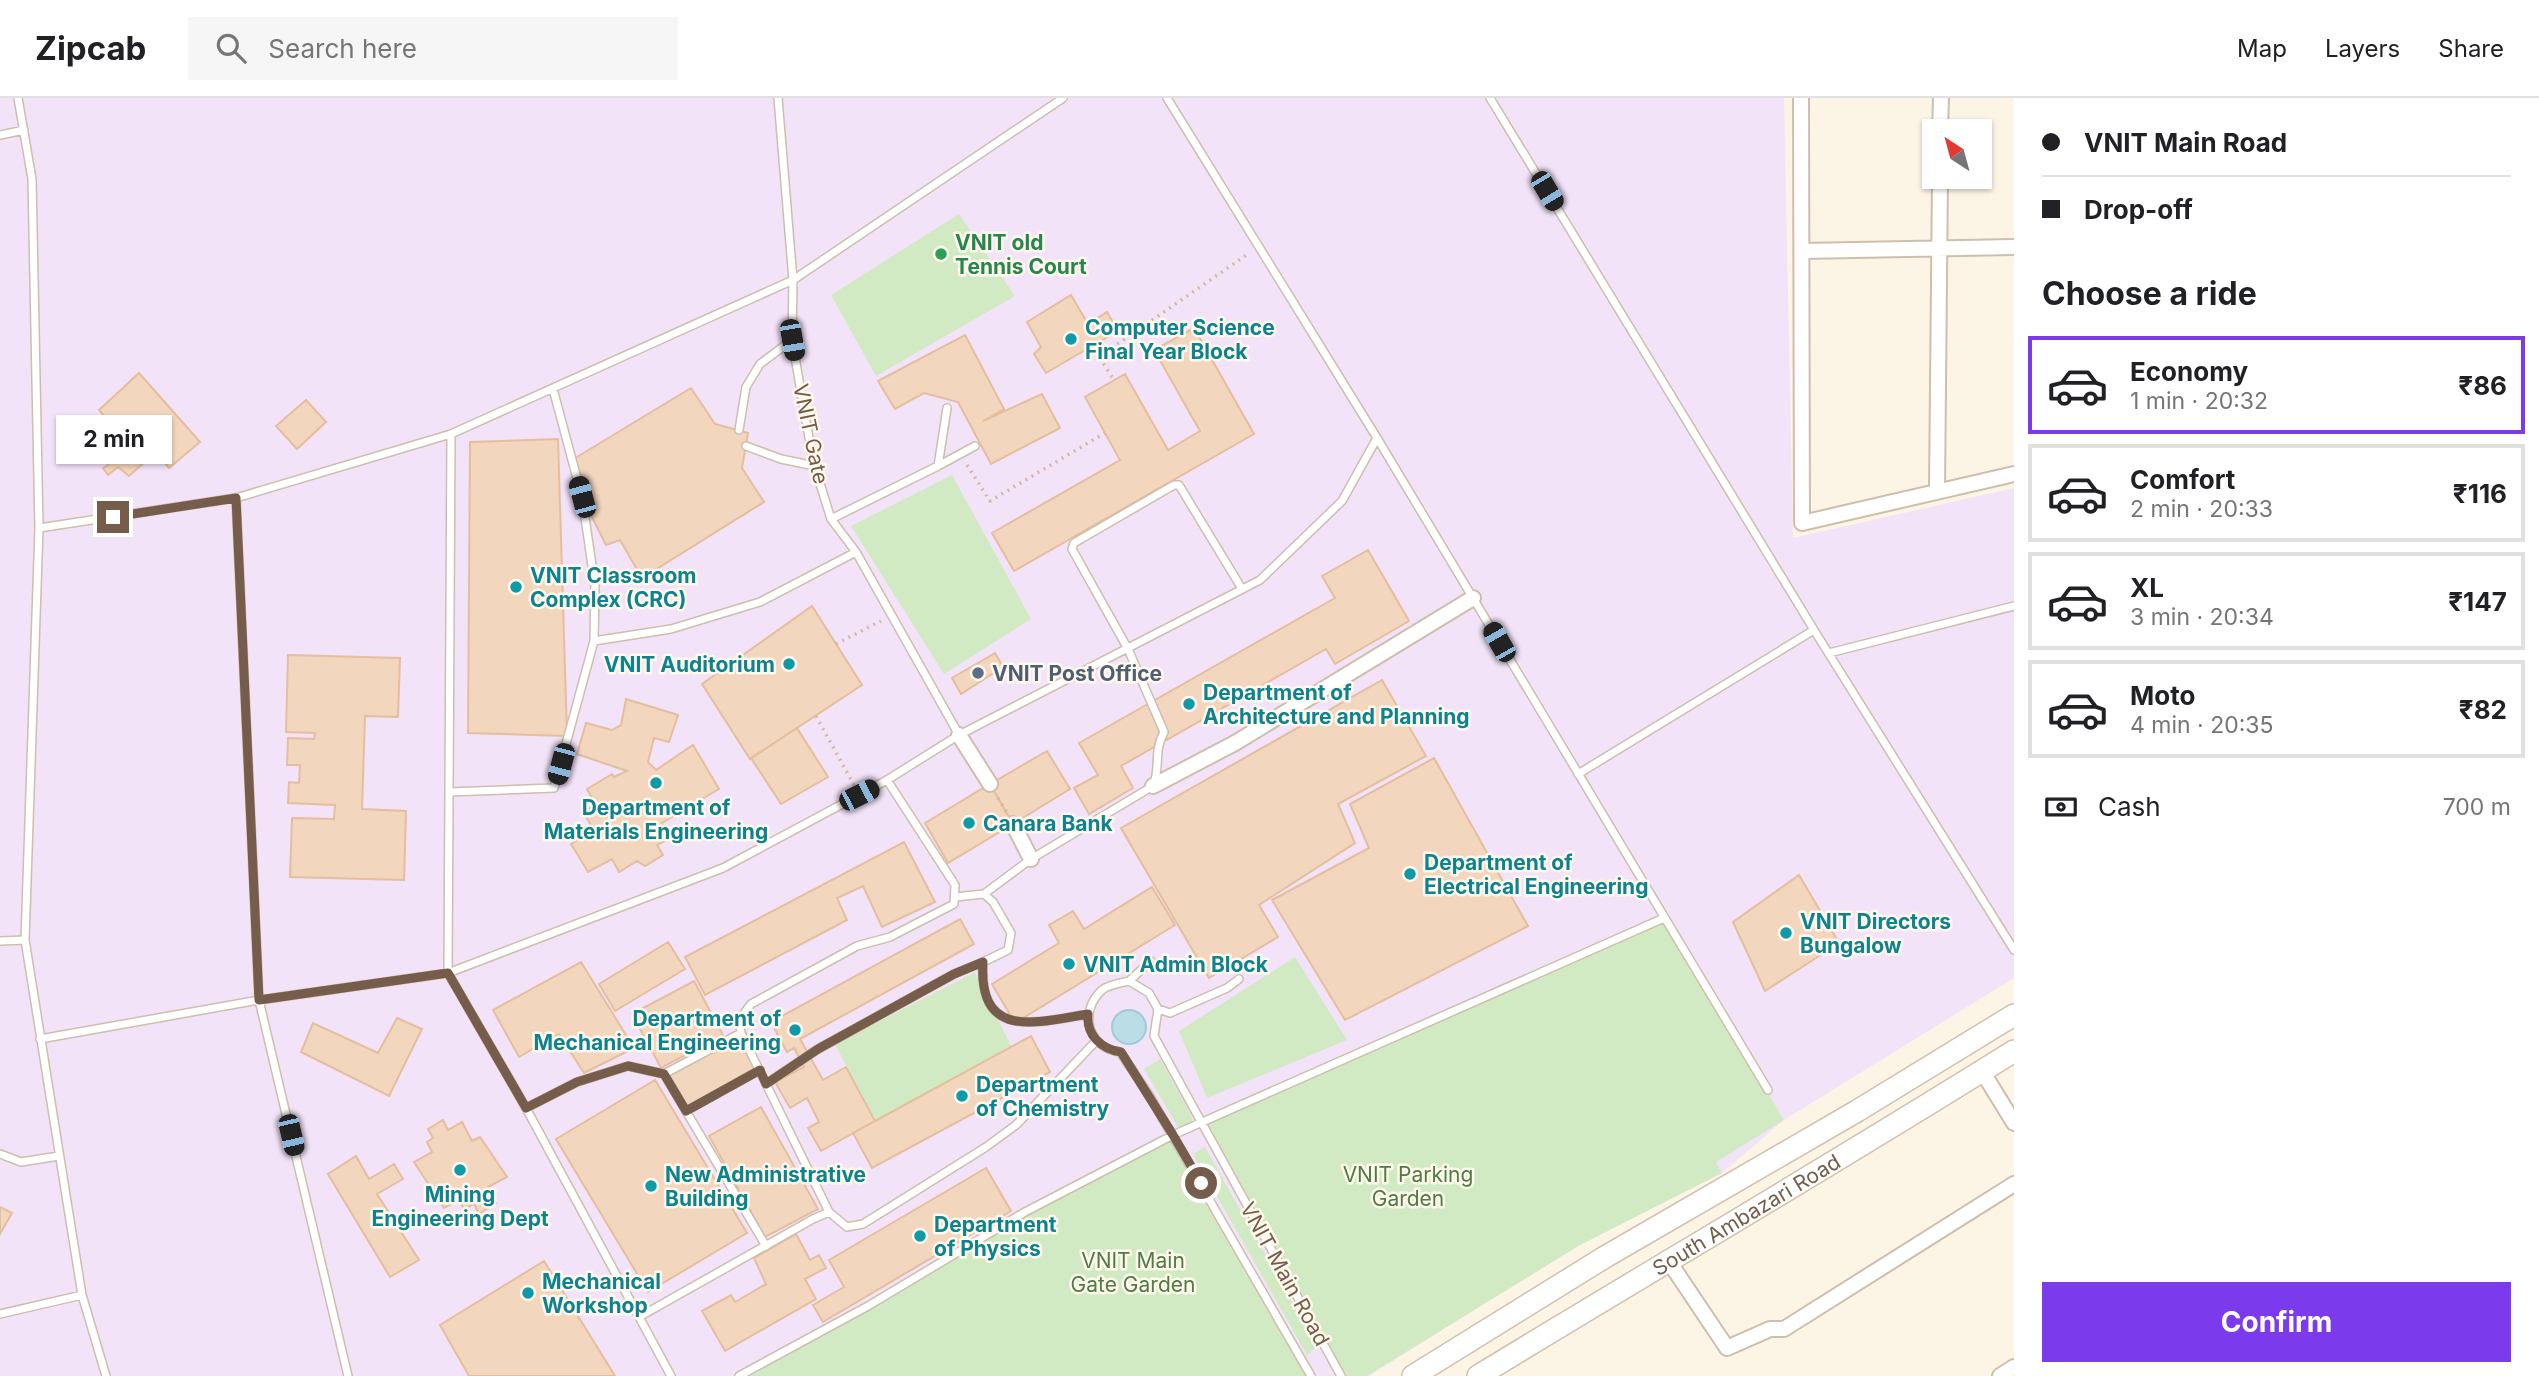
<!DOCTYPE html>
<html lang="en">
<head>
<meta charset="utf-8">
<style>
	body { margin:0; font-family:Inter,sans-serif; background:#f6f6f6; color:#202124; height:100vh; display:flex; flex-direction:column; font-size:26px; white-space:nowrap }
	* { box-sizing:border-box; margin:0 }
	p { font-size:23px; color:#757577 }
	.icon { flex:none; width:38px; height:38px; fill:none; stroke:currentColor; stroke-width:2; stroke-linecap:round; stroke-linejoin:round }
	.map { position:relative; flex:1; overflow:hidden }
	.details { display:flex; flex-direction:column; background:#fff; width:525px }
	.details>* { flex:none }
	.top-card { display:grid; align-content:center; height:154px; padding:0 28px; background:#fff }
	.needle { width:46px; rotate:324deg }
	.fabs { position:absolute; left:1922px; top:21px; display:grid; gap:14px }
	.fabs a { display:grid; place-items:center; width:70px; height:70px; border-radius:0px; background:#fff; box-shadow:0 2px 5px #0004; font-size:35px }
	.end { position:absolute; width:32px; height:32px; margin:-16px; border:9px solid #765d4b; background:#fff; box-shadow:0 0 0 4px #fff }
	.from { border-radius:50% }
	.bubble { position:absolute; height:49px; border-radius:0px; background:#fff; box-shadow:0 2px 5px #0004; font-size:23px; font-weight:700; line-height:49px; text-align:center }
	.car { position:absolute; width:21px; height:42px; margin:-21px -10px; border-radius:9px; box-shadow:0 0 5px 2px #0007; background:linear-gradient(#222 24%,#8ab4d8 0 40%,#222 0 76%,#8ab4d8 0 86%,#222 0) }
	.top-card b { display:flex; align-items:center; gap:24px; height:66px; font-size:26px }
	.top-card b+b { border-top:2px solid #e0e0e0 }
	.top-card i { width:18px; height:18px; background:#202124 }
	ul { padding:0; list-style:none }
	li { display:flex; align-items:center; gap:21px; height:98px; margin:0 14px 10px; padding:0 14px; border:4px solid #e0e0e0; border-radius:0px }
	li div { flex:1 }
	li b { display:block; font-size:26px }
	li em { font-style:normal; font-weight:700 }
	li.on { border-color:#7c3aed }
	li>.icon { width:63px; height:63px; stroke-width:1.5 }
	h2 { padding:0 28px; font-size:32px; line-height:84px }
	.pay { display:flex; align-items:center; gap:18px; height:77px; padding:0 28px; font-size:26px }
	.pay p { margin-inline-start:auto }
	.cta { display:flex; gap:14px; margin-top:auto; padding:14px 28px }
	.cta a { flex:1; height:80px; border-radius:0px; background:#7c3aed; color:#fff; font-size:28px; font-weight:700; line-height:80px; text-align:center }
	header { display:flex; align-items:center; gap:42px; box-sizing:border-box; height:98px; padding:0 35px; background:#fff; border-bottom:2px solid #e0e0e0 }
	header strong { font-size:33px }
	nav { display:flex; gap:38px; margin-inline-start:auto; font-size:24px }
	.search { width:490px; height:63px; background:#f6f6f6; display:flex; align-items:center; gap:18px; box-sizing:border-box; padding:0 24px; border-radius:0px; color:#757577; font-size:26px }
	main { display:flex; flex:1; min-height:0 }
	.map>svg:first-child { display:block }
</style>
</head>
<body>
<header>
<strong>Zipcab</strong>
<div class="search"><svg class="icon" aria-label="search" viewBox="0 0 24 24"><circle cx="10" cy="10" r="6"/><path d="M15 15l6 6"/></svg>Search here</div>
<nav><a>Map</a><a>Layers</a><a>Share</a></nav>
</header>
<main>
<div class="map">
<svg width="2014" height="1278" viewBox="0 0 2014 1278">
	<rect width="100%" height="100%" fill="#fcf5e6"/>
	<path fill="#f2e3f9" d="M0,0H1784L1793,440L2014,390V880L1784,1022L1722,1075L1564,1155L1369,1278H0Z"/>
	<path fill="#d1eac4" d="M959,116L1015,198L876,278L831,197Z
		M952,377L1031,521L944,576L851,428Z
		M1664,820L1784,1022L1716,1064L1722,1075L1580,1147L1367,1278H1341L1200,1025Z
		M1295,859L1347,942L1207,1000L1179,933Z
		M975,874L1011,948L875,1023L835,946Z
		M1160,961L1191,1017L1193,1024L1178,1029L1144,971Z
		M1173,1037L1311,1278H739L951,1157Z
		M1205,1049L1317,1249L1307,1257L1193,1056Z"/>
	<path fill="#badde6" stroke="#a0ccd8" stroke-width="2" d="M1112 929a17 17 0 1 1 34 0a17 17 0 1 1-34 0Z"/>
	<path fill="#f2d6be" stroke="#e5be9e" stroke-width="2" d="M1071,197L1088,226L1107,214L1118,233L1046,275L1034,256L1041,249L1027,224Z
		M1194,230L1254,336L1014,473L992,435L1120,362L1085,299L1125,276L1168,352L1200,333L1154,252Z
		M965,237L1004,311L983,323L1042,296L1060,330L991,366L958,304L924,295L895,311L878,283Z
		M139,275L200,344L169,370L156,354L129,378L118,369L108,377L103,370L108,367L93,348L113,328L99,312Z
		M691,290L715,326L748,335L742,370L764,404L642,480L620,442L606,447L582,399L589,394L572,362Z
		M306,302L326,324L297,351L276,328Z
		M558,341L567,638L468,635L470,344Z
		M1368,452L1409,523L1335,566L1326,551L1121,668L1133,690L1089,716L1074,690L1098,677L1079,645L1335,500L1322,478Z
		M812,508L862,587L750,661L702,586Z
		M995,555L1003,569L961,596L952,580Z
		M288,557L400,560L398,619L365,618L362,711L406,713L404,782L290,779L292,720L334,721L335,707L288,705L289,684L299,685L300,667H287L288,640L314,641L315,635L286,634Z
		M1382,582L1426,658L1338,706L1355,745L1259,807L1278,839L1209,880L1121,730Z
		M626,601L678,617L669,644L654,640L648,664L656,672L693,647L719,691L662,725L670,740L657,747L663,757L645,768L637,763L619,774L612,761L588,774L571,746L594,732L583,714L596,707L587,691L612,676L614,679L627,673L577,656L586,625L612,632L621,627Z
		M797,630L828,679L781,706L751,660Z
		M1047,653L1070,691L1013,726L990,686Z
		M1434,660L1528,828L1345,922L1272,802L1369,750L1350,706Z
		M990,686L1013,726L948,765L925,725Z
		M904,744L935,804L882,829L863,788L837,800L847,822L705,897L685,859Z
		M1799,777L1839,845L1765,893L1733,824Z
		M1152,789L1175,827L1015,925L992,886L1059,845L1049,827L1073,813L1084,831Z
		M960,821L974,846L800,941L823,982L846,969L875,1023L821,1053L808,1030L819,1024L807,1000L790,1010L775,984L804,969L794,950L787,954L771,924Z
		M668,844L685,871L615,913L599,886Z
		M581,864L634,950L584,975L559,936L519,959L493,912Z
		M694,883L723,937L661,970L632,916Z
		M397,920L422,931L389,998L301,954L313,925L378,955Z
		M1031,938L1050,974L872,1070L853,1035Z
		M737,939L755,970L686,1010L668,978Z
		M655,982L747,1135L648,1194L556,1041Z
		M761,1009L818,1111L765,1139L709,1038Z
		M443,1022L448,1032L462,1024L472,1043L480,1039L507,1079L488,1089L496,1105L479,1116L474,1106L464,1111L459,1102L444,1110L414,1064L432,1054L427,1044L433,1040L428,1031Z
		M356,1058L369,1081L394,1066L403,1081L377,1096L419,1162L390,1179L328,1076Z
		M986,1070L1011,1113L823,1224L813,1207L844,1189L829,1162Z
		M0,1109L12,1115L0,1136Z
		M0,1109L12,1115L0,1136Z
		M796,1136L810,1162L819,1157L826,1170L805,1181L816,1201L725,1253L702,1213L731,1197L735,1204L766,1186L754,1160Z
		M544,1163L615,1278H469L440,1227Z"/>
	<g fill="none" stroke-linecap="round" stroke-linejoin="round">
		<g stroke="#cebeac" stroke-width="10">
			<path id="lane" d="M18,0L32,81L39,430L25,842L82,1197L106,1278
				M778,0L793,182L792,242L813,363L831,421L856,454L959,637
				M1167,0L1377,340L1768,992
				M1490,0L1814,532L2014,852
				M0,37L24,32
				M739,332L746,289L760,266L792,242
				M451,336L448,875L526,1010L671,1278
				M746,348L781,361L815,368
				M938,368L975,348
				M236,400L259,902L348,1278
				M831,421L938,368L947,310
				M39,430L236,400L451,336L793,182L1063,0
				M594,543L671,531L760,504L856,454
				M1829,555L2014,508
				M1578,676L1814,532
				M449,694L554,690L594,543L595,488L582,399L553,291
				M984,796L1031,761L1153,688C1161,669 1153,654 1164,634L1128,551L1072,451L1074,445L1174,387H1179L1242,491
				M955,799L984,796L993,804L1011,835L1008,852L983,864C978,942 1036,925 1088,916
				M0,843L25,842
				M1129,883L1151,863
				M1158,911L1170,915L1227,890L1239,881
				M40,941L259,902L448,875L723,770L887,682L959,637L1260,482L1342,403L1377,340
				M664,976L741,935
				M766,986L818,951L954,876L983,864
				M526,1010L577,984L628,968L664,976L766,1148
				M686,1013L760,972
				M0,1056L21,1064L59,1058
				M829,1114L741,935L739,922L751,906L857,848L890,839L954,806L955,787L887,682
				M0,1216L82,1197
				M639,1219L813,1121L829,1114L847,1129L863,1126L986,1049L1016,1027L1096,943
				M739,1278L868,1208L1025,1114L1173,1037L1664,820
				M1311,1278L1149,997L1120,954C1088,950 1078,914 1102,892C1108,887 1121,885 1129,883L1149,895L1158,911L1154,938L1341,1278"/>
		</g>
		<g stroke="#cebeac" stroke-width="18">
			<path id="street" d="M1801,0L1802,425L2014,376
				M1940,33L1941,0
				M1802,153L2014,149
				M1937,393L1940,79
				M959,637L990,686
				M1153,688L1235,645L1473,500
				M1013,726L1031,761
				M1982,973L2014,1025
				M1668,1162L1727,1250L1770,1231H1784L2014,1086
				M2000,1278L2014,1269"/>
		</g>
		<g stroke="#d3c0ac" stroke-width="24">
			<g id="secondary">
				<path d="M1413,1278L1605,1159L1857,1013L2014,917"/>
				<path id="s1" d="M1478,1278C1657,1169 1837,1064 2014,953"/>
			</g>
		</g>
		<path stroke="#d7b9a1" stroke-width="3.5" stroke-dasharray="2 5" stroke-linecap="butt" d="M1092,248L1114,282
			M1100,258L1248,156
			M967,367L990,403L1105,335
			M836,546L881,523
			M816,618L854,687
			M998,700L1007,715"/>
		<use href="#lane" stroke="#fff" stroke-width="7"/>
		<use href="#street" stroke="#fff" stroke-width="14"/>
		<use href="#secondary" stroke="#fff" stroke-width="21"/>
	</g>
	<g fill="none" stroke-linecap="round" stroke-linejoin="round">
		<path stroke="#765d4b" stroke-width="9" d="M113,419L236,400L259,902L448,875L526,1010L577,984L628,968L664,976L686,1013L760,972L766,986L818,951L954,876L983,864C978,942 1035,925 1088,916C1086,937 1101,951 1121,954L1173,1037L1201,1085"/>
	</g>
	<circle fill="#2e9e5b" stroke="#fff9ed" stroke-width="2.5" cx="941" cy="156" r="7"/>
	<g fill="#0f9aa8" stroke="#fff9ed" stroke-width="2.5">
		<circle cx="1071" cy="241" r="7"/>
		<circle cx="516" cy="489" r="7"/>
		<circle cx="789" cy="566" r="7"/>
		<circle cx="1189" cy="606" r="7"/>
		<circle cx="656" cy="685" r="7"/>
		<circle cx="969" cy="725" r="7"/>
		<circle cx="1410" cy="776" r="7"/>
		<circle cx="1786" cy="835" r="7"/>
		<circle cx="1069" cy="866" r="7"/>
		<circle cx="795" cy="932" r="7"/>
		<circle cx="962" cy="998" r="7"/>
		<circle cx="460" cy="1072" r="7"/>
		<circle cx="651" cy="1088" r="7"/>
		<circle cx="920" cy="1138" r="7"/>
		<circle cx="528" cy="1195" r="7"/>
	</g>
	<circle fill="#5c6f8a" stroke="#fff9ed" stroke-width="2.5" cx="978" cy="575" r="7"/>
	<g text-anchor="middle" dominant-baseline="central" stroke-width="5" stroke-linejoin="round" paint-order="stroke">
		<g font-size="21" font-weight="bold" fill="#27864d" stroke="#fff9ed" text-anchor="start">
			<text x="955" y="144">VNIT old<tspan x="955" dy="24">Tennis Court</tspan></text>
		</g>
		<g font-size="21" font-weight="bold" fill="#0d838f" stroke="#fff9ed" text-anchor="start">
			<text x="1085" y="229">Computer Science<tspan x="1085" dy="24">Final Year Block</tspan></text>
			<text x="530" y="477">VNIT Classroom<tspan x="530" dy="24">Complex (CRC)</tspan></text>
			<text x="775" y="566" text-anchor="end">VNIT Auditorium</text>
			<text x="1203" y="594">Department of<tspan x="1203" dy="24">Architecture and Planning</tspan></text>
			<text x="656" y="709" text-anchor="middle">Department of<tspan x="656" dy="24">Materials Engineering</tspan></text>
			<text x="983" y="725">Canara Bank</text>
			<text x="1424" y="764">Department of<tspan x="1424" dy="24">Electrical Engineering</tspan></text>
			<text x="1800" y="823">VNIT Directors<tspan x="1800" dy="24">Bungalow</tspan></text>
			<text x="1083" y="866">VNIT Admin Block</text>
			<text x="781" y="920" text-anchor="end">Department of<tspan x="781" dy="24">Mechanical Engineering</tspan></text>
			<text x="976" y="986">Department<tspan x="976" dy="24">of Chemistry</tspan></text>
			<text x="665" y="1076">New Administrative<tspan x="665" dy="24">Building</tspan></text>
			<text x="460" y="1096" text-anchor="middle">Mining<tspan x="460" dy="24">Engineering Dept</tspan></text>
			<text x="934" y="1126">Department<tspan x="934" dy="24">of Physics</tspan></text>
			<text x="542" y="1183">Mechanical<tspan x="542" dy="24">Workshop</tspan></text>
		</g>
		<g font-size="21" fill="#765d4b" stroke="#fff9ed">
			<text transform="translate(811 336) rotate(78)">VNIT Gate</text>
			<text stroke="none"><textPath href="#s1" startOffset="313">South Ambazari Road</textPath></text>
			<text transform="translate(1285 1176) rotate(61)">VNIT Main Road</text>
		</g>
		<g font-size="21" font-weight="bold" fill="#4e5e75" stroke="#fff9ed" text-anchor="start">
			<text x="992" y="575">VNIT Post Office</text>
		</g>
		<g font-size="21" fill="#4f7c42" stroke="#fff9ed">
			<text x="1408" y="1076">VNIT Parking<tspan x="1408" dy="24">Garden</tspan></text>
			<text x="1133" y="1162">VNIT Main<tspan x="1133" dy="24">Gate Garden</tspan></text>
		</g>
	</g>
</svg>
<div class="fabs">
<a><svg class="needle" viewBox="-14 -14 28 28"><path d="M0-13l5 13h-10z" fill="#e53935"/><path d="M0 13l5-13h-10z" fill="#757577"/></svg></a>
</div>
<i class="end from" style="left:1201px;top:1085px"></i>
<i class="end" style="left:113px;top:419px"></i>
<div class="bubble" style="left:56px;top:317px;width:116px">2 min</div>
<i class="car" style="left:1547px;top:93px;rotate:149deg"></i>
<i class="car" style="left:792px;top:242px;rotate:170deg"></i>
<i class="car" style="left:582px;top:399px;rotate:345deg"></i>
<i class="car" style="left:1499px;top:544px;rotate:330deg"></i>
<i class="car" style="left:561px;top:666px;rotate:195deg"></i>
<i class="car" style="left:859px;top:697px;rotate:63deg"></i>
<i class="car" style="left:291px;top:1037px;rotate:167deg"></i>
</div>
<section class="details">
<div class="top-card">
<b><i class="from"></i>VNIT Main Road</b>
<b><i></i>Drop-off</b>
</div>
<h2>Choose a ride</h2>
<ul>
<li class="on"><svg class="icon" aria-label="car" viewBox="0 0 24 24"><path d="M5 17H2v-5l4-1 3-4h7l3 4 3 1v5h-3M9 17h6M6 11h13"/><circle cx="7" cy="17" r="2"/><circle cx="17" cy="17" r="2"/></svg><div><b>Economy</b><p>1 min · 20:32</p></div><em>₹86</em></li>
<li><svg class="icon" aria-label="car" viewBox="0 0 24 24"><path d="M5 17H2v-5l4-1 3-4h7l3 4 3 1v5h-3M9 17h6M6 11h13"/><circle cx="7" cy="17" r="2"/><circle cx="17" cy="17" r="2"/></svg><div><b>Comfort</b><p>2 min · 20:33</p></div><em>₹116</em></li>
<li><svg class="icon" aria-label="car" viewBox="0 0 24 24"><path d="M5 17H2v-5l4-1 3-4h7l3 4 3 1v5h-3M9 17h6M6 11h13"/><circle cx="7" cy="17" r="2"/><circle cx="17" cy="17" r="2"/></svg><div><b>XL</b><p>3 min · 20:34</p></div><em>₹147</em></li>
<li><svg class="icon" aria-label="car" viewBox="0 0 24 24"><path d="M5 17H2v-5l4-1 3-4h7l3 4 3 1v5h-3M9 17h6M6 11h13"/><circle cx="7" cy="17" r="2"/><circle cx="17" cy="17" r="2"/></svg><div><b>Moto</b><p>4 min · 20:35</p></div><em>₹82</em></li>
</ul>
<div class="pay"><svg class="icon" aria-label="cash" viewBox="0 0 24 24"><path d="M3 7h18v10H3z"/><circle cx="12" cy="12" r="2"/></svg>Cash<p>700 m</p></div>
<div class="cta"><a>Confirm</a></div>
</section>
</main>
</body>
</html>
